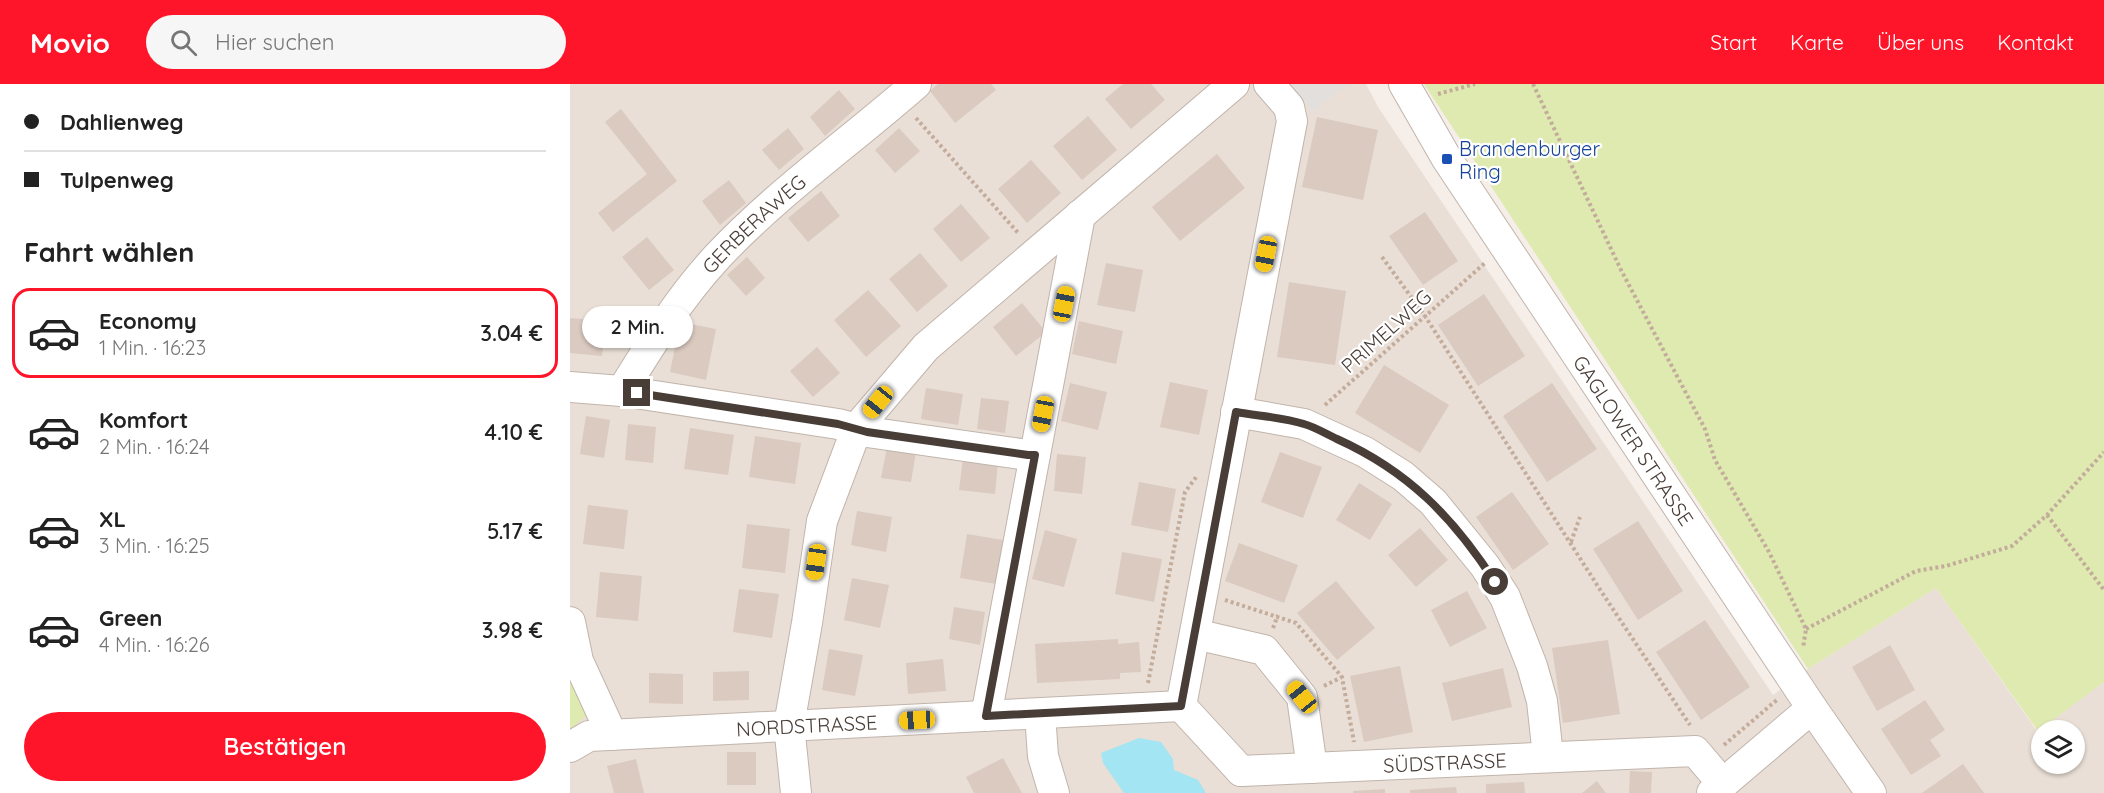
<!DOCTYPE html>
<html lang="de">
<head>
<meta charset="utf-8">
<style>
	body { margin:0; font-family:Quicksand,sans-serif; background:#f6f6f6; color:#222; height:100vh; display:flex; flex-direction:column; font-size:22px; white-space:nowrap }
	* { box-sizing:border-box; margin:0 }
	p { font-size:20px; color:#767676 }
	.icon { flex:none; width:33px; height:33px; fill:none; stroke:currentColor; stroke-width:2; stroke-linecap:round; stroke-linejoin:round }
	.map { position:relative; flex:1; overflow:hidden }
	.side { display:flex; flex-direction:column; background:#fff; width:570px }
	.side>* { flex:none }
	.guide { display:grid; align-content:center; height:132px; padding:0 24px; background:#fff }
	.buttons { position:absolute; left:1461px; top:636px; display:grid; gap:12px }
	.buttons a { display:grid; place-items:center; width:54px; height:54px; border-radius:50%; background:#fff; box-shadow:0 2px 4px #0004; font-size:30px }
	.end { position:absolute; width:27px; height:27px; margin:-14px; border:8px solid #493d37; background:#fff; box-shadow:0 0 0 3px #fff }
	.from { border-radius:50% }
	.bubble { position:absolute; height:42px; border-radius:21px; background:#fff; box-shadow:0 2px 4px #0004; font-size:20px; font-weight:600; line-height:42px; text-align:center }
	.car { position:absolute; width:18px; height:36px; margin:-18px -9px; border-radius:8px; box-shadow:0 0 4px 2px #0007; background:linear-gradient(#f5c518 24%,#345 0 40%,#f5c518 0 76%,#345 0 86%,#f5c518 0) }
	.guide b { display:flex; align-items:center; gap:21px; height:57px; font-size:22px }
	.guide b+b { border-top:2px solid #e0e0e0 }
	.guide i { width:15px; height:15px; background:#222 }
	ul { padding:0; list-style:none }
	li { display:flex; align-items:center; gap:18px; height:90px; margin:0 12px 9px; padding:0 12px; border:3px solid transparent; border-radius:18px }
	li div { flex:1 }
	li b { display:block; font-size:22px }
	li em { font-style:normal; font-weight:600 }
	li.current { border-color:#ff1529 }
	li>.icon { width:54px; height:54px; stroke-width:1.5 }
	h2 { padding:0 24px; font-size:27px; line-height:72px }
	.cta { display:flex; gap:12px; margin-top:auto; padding:12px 24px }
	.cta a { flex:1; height:69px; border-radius:36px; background:#ff1529; color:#fff; font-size:24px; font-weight:600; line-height:69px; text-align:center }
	header { display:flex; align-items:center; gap:36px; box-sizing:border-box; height:84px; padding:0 30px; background:#ff1529; color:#fff }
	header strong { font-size:28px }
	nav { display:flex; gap:33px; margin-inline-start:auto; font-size:21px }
	.search { width:420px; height:54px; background:#f6f6f6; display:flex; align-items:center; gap:15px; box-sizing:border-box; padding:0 21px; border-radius:33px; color:#767676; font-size:22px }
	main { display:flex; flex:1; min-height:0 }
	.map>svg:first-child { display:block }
</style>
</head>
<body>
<header>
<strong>Movio</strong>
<div class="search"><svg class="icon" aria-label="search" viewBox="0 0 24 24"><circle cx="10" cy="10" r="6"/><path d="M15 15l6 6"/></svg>Hier suchen</div>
<nav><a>Start</a><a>Karte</a><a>Über uns</a><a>Kontakt</a></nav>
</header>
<main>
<section class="side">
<div class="guide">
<b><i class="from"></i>Dahlienweg</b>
<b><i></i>Tulpenweg</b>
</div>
<h2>Fahrt wählen</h2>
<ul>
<li class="current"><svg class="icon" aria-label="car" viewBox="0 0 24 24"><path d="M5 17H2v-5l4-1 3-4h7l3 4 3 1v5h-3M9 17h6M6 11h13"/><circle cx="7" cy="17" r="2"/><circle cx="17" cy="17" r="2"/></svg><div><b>Economy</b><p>1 Min. · 16:23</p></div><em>3.04 €</em></li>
<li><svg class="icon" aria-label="car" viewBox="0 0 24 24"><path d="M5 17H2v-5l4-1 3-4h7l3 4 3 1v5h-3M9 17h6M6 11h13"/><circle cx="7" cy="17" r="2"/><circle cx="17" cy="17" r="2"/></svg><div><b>Komfort</b><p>2 Min. · 16:24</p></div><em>4.10 €</em></li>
<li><svg class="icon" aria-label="car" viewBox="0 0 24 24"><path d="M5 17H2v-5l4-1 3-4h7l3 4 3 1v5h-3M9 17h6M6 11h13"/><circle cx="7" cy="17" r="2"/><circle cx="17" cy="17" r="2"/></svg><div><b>XL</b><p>3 Min. · 16:25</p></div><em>5.17 €</em></li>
<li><svg class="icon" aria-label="car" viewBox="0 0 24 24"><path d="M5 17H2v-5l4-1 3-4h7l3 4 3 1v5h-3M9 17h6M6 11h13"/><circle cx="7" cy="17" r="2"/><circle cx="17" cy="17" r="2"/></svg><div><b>Green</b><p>4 Min. · 16:26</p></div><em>3.98 €</em></li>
</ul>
<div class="cta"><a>Bestätigen</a></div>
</section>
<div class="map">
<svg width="1534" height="709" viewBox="0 0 1534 709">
	<rect width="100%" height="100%" fill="#f5eee9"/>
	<path fill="#e9dfd6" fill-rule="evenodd" d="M0,0H796L808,23L1203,611L1238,585L1366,504L1467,647L1534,598V709H0ZM1472,646H1504V680H1472Z"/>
	<path fill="#deeab0" d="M854,0H1534V598L1468,647L1366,504L1238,585Z
		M0,585L18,630L0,646Z"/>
	<path fill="#e3dfdd" d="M721,0H779L742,28Z"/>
	<path fill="#a3e5f3" d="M569,654L591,658L603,675L604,686L628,696L636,709H554L533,679L531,669Z"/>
	<path fill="#dacac0" d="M368,0H421L426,6L385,39L360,7Z
		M553,0H581L595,16L561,45L535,15Z
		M269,6L285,25L255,52L240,33Z
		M51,25L107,97L43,148L28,129L77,90L35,38Z
		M518,32L547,66L512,96L483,62Z
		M747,33L808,46L793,116L732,103Z
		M218,44L234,65L209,86L192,66Z
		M329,44L350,67L325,89L305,66Z
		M647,70L675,104L610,157L582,123Z
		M461,76L491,109L457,139L428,105Z
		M159,96L176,119L150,141L132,117Z
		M251,107L270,132L238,158L218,134Z
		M391,120L420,154L391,178L363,145Z
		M855,128L888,177L853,201L819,152Z
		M77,153L104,186L79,206L52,173Z
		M350,169L378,202L347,228L319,195Z
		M177,173L195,194L176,212L157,191Z
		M536,179L573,186L565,228L527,221Z
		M719,198L776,207L765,281L707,273Z
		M298,206L331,242L296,273L264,236Z
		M914,210L955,272L908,302L868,241Z
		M452,219L476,248L446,272L423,243Z
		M0,234L36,237L32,272L0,269Z
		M509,237L553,247L546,280L502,270Z
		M110,238L146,245L136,296L100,288Z
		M247,263L270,289L243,313L220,287Z
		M814,281L879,321L850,369L785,329Z
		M600,298L638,306L629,351L590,343Z
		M500,299L537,308L528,346L491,337Z
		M982,299L1027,365L977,398L933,332Z
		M356,304L393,310L388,341L351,335Z
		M411,314L439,317L435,349L407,345Z
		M16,332L40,336L34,374L10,370Z
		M58,340L86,343L83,379L55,376Z
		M120,344L164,351L158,391L114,385Z
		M185,352L231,359L225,400L179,393Z
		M317,363L346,368L341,398L311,394Z
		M710,368L752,383L733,434L691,418Z
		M487,370L516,373L512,410L484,407Z
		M393,374L428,378L425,410L389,406Z
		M569,398L606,405L598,448L561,441Z
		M789,399L822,420L800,456L766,436Z
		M942,408L979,460L943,486L906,433Z
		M18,421L58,426L54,465L13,460Z
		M287,427L322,433L316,468L281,461Z
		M1068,437L1113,507L1068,536L1023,465Z
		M177,440L220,445L215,489L172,484Z
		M850,444L878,476L846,503L818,471Z
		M475,446L507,455L494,503L462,495Z
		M397,450L433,456L426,500L390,494Z
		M669,459L728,481L714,519L655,497Z
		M552,468L592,475L584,518L545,510Z
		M30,488L72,492L68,537L26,533Z
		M282,494L319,501L310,544L274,536Z
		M766,497L805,544L767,576L727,529Z
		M169,505L209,510L202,554L163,548Z
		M897,507L917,544L880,563L861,526Z
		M384,523L415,528L410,561L379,555Z
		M1135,536L1180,603L1131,636L1086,568Z
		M548,555V560L569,558L571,588L550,589V595L467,599L465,560Z
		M1038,556L1050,630L993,639L982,564Z
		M1320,561L1345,606L1307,627L1282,583Z
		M259,565L293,571L285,612L252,606Z
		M373,575L376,607L338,610L336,579Z
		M830,582L843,648L794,658L780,592Z
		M933,584L942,623L882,637L872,599Z
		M179,587V616L143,617V588Z
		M79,589L113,590V620L79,619Z
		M1355,616L1375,646L1360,656L1371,672L1341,691L1311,645Z
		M157,668H186V701H157Z
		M433,674L452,709H404L396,693Z
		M66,675L74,709H44L37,682Z
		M1393,680L1414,709H1352Z
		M1060,687L1082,688L1081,709H1059Z
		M1027,697L1036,709H1012Z
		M954,698L955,709H916V700Z
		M886,703L887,709H840V706Z
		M815,705V709H783V707Z"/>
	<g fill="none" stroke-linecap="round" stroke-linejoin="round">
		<g stroke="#c1b4ab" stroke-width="32">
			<g id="minor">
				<path id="s1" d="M834,0L877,75L1242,624L1301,709"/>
				<path d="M0,303L52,307L268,340L297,348L458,371H465"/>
				<path id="s2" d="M52,307C81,260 109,214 147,173C207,109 280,58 346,0"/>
				<path d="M666,328L734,340L795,368L833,392L863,418L915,482L935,513L962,582L972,617L978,672"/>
				<path d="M0,538L8,577L42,651"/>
				<path d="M625,550L694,566L732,613L742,684"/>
				<path d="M611,622L722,37L719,23L699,0"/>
				<path d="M611,622L671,687"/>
				<path d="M470,630L473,672L484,709"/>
				<path d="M416,632L510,131"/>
				<path id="s3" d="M0,663L19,652L611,622"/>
				<path id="s4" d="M671,687L1125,667L1153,700"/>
				<path d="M226,709L219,641L237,539L252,437L287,344L356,263L664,0"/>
				<path d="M1142,709L1242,624"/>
			</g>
		</g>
		<path stroke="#c3ac9b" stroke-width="4" stroke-dasharray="3 3" stroke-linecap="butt" d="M963,0L1051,186L1135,345L1145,376L1199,468L1236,545L1233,564
			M868,10L905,0
			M346,34L449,150
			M812,173L855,232L1029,504L1120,641
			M755,321L915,179
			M1477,431L1534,506
			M1001,458L1010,433
			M655,516L726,539L772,593L784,658
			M703,544L708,531
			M1236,545L1346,487L1376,482L1442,462L1477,431L1534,368
			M578,599L615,408L627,392
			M754,602L772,593
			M1154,661L1208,615"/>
		<use href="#minor" stroke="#fff" stroke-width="30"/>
	</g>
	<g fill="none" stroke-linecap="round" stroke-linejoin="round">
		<path stroke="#493d37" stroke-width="8" d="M67,309L268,340L297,348L458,371H465L416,632L611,622L666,328C688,332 712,333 734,340C745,343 756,350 767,355C838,387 883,433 925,498"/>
	</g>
	<rect fill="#1a4fb4" stroke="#fff" stroke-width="2" x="871" y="69" width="12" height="12" rx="3"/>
	<g text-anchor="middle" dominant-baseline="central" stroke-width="4.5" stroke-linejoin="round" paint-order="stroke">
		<g font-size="20" fill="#164399" stroke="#fff" text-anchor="start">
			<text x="889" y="64">Brandenburger<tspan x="889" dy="23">Ring</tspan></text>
		</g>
		<g font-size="20" fill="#493d37" stroke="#fff">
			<text stroke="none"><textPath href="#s2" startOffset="214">GERBERAWEG</textPath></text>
			<text transform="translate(816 247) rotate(-42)">PRIMELWEG</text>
			<text stroke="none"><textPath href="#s1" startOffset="424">GAGLOWER STRASSE</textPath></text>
			<text stroke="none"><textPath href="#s3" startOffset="240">NORDSTRASSE</textPath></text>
			<text stroke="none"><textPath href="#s4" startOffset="204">SÜDSTRASSE</textPath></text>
		</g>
	</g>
</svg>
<div class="buttons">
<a><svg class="icon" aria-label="layers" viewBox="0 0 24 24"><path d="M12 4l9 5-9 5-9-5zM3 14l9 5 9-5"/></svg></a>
</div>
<i class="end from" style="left:925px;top:498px"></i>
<i class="end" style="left:67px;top:309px"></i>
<div class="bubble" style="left:12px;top:222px;width:111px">2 Min.</div>
<i class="car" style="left:696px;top:170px;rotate:191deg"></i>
<i class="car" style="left:494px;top:220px;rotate:11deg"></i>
<i class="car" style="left:308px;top:318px;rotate:219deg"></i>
<i class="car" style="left:473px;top:330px;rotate:191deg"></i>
<i class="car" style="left:246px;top:478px;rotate:188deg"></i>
<i class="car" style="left:732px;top:613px;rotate:321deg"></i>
<i class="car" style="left:347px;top:636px;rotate:267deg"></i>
</div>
</main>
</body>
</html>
